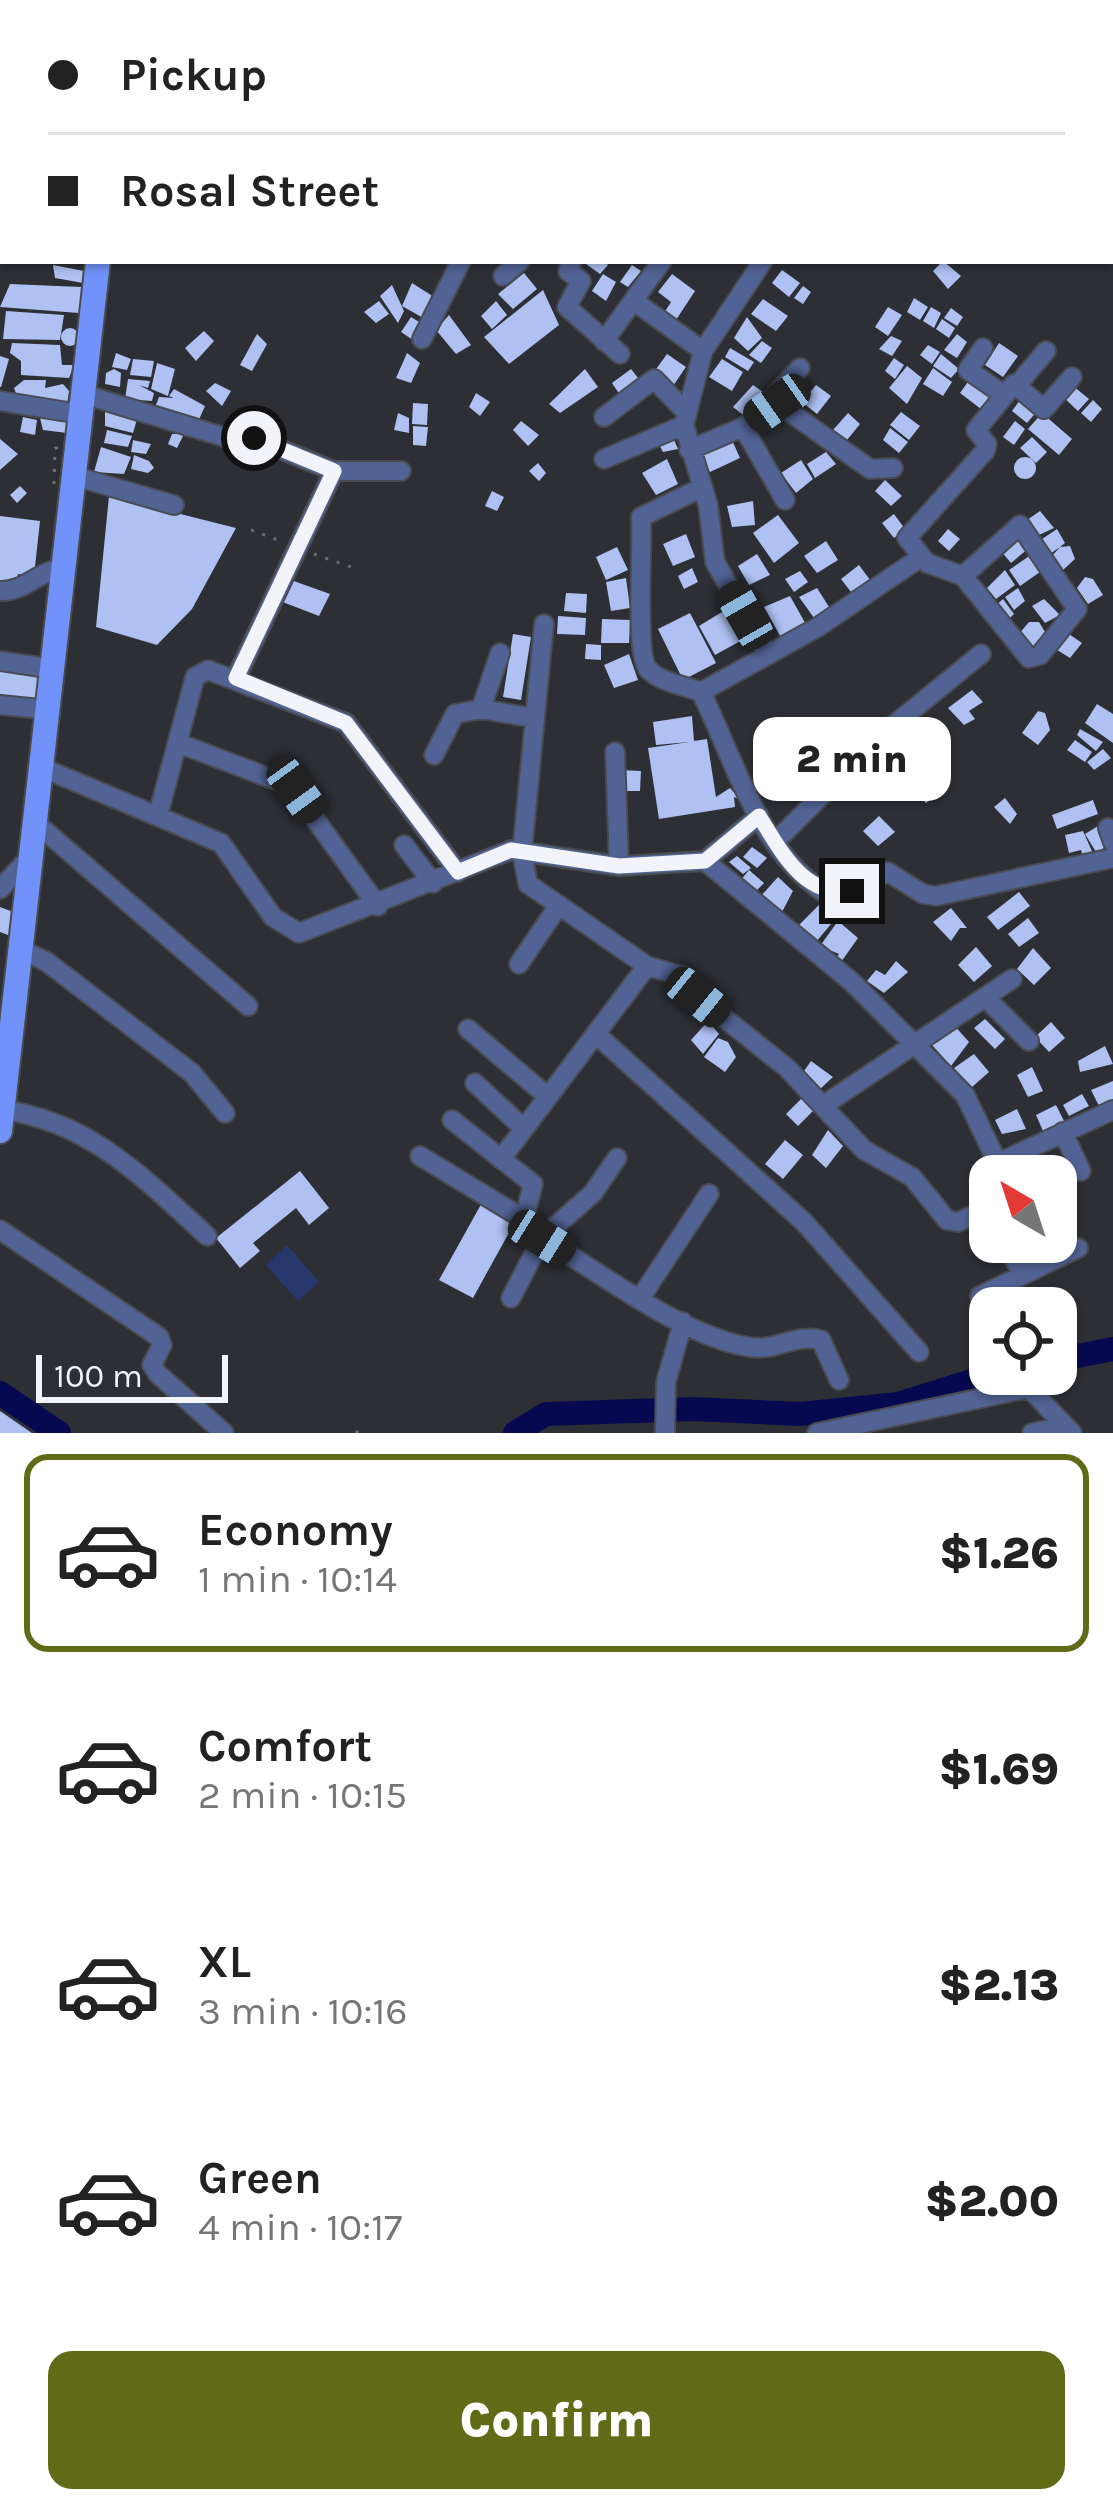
<!DOCTYPE html>
<html lang="en">
<head>
<meta charset="utf-8">
<style>
	body { margin:0; font-family:Karla,sans-serif; background:#f6f6f6; color:#222; height:100vh; display:flex; flex-direction:column; font-size:45px; white-space:nowrap }
	* { box-sizing:border-box; margin:0 }
	p { font-size:39px; color:#767676 }
	.icon { flex:none; width:66px; height:66px; fill:none; stroke:currentColor; stroke-width:2; stroke-linecap:round; stroke-linejoin:round }
	.map { position:relative; height:1433px; overflow:hidden }
	.side { display:flex; flex-direction:column; background:#fff; flex:1 }
	.side>* { flex:none }
	.banner { position:absolute; left:0px; top:0px; width:1113px; height:264px; box-shadow:0 3px 9px #0004; display:grid; align-content:center; height:264px; padding:0 48px; background:#fff }
	.needle { width:78px; rotate:321deg }
	.buttons { position:absolute; left:969px; top:1155px; display:grid; gap:24px }
	.buttons a { display:grid; place-items:center; width:108px; height:108px; border-radius:24px; background:#fff; box-shadow:0 3px 9px #0004; font-size:60px }
	.scale { position:absolute; left:36px; bottom:30px; width:192px; box-sizing:border-box; padding-left:12px; border:6px solid #f3f4f9; border-top:0; font-size:33px; line-height:42px; white-space:nowrap; color:#f3f4f9; -webkit-text-stroke:9px #2d2f35; paint-order:stroke }
	.end { position:absolute; width:54px; height:54px; margin:-27px; border:15px solid #f3f4f9; background:#111; box-shadow:0 0 0 6px #111 }
	.from { border-radius:50% }
	.bubble { position:absolute; height:84px; border-radius:24px; background:#fff; box-shadow:0 3px 9px #0004; font-size:39px; font-weight:800; line-height:84px; text-align:center }
	.car { position:absolute; width:36px; height:72px; margin:-36px -18px; border-radius:15px; box-shadow:0 0 9px 3px #0007; background:linear-gradient(#222 24%,#8ab4d8 0 40%,#222 0 76%,#8ab4d8 0 86%,#222 0) }
	.banner b { display:flex; align-items:center; gap:42px; height:114px; font-size:45px }
	.banner b+b { border-top:3px solid #e0e0e0 }
	.banner i { width:30px; height:30px; background:#222 }
	ul { padding:21px 0 0; list-style:none }
	li { display:flex; align-items:center; gap:36px; height:198px; margin:0 24px 18px; padding:0 24px; border:6px solid transparent; border-radius:24px }
	li div { flex:1 }
	li b { display:block; font-size:45px }
	li em { font-style:normal; font-weight:800 }
	li.current { border-color:#616b17 }
	li>.icon { width:108px; height:108px; stroke-width:1.5 }
	.primary-button { display:flex; gap:24px; margin-top:auto; padding:24px 48px }
	.primary-button a { flex:1; height:138px; border-radius:24px; background:#616b17; color:#fff; font-size:48px; font-weight:800; line-height:138px; text-align:center }
	.map>svg:first-child { display:block }
</style>
</head>
<body>
<div class="map">
<svg width="1113" height="1433" viewBox="0 0 1113 1433">
	<rect width="100%" height="100%" fill="#2d2f35"/>
	<path fill="#26376c" d="M287,1245L319,1282L298,1301L266,1265Z"/>
	<g fill="none" stroke-linecap="round" stroke-linejoin="round">
		<path stroke="#06094f" stroke-width="24" d="M1056,1360L1113,1349
			M0,1393L59,1433
			M515,1433L546,1414L692,1409L800,1414L898,1404L994,1374"/>
	</g>
	<path fill="#aec1f2" d="M582,261H603L608,265L600,274Z
		M943,261L961,276L948,289L933,271Z
		M53,265L84,271L83,283L55,278Z
		M632,265L641,271L628,287L620,282Z
		M782,270L800,283L789,297L772,283Z
		M524,273L537,289L513,309L498,294Z
		M603,274L616,282L606,301L592,291Z
		M672,274L695,291L676,320L664,313L671,302L658,292Z
		M412,283L434,297L425,319L402,306Z
		M10,284L82,287L79,313L0,307Z
		M392,285L404,311L398,323L380,296Z
		M803,286L811,292L803,304L794,298Z
		M543,290L559,325L509,364L484,337Z
		M914,298L928,307L920,320L907,312Z
		M763,299L788,316L776,331L751,314Z
		M379,301L389,314L376,323L364,312Z
		M496,301L507,315L492,329L481,316Z
		M888,307L902,315L888,336L875,327Z
		M931,307L941,313L934,328L923,321Z
		M951,308L963,317L957,326L944,318Z
		M6,311L64,315L60,340L3,339Z
		M449,315L471,345L456,354L436,330Z
		M411,317L424,325L416,342L401,332Z
		M747,317L762,338L748,351L734,338Z
		M942,319L955,328L949,338L936,329Z
		M61 337a9 9 0 1 1 18 0a9 9 0 1 1-18 0Z
		M204,331L214,341L196,361L185,348Z
		M257,334L267,344L252,371L240,365Z
		M957,334L967,342L957,358L944,350Z
		M891,336L902,341L892,356L879,349Z
		M762,341L772,348L761,363L749,355Z
		M12,343L60,345L62,365H74L69,378L21,375V361L10,353Z
		M999,343L1018,356L1003,377L985,365Z
		M928,345L940,352L932,364L920,355Z
		M730,348L754,362L748,371L725,357Z
		M116,353L131,359L127,370L112,367Z
		M407,353L420,363L411,383L396,378Z
		M667,354L686,367L673,386L654,372Z
		M941,354L959,369L951,378L933,366Z
		M0,356L9,359L1,387H0Z
		M894,358L904,365L895,379L885,371Z
		M133,359L154,361L151,377L130,375Z
		M722,359L743,372L732,391L709,377Z
		M157,363L175,369L168,396L151,389Z
		M907,366L922,378L907,404L889,388Z
		M933,368L952,382L943,396L923,384Z
		M114,369L121,373L120,387L105,384L106,373Z
		M585,369L598,387L560,413L549,404Z
		M631,369L642,383L622,398L612,383Z
		M128,379L150,381L148,388L139,385L154,393L152,401L125,399Z
		M970,379L991,394L981,409L960,393Z
		M24,380H46L45,388L63,384L69,391L67,405L18,399L14,388Z
		M215,383L231,391L222,406L206,391Z
		M753,385L767,395L746,417L733,407Z
		M816,385L831,396L817,414L802,402Z
		M1072,385L1089,399L1078,411L1062,396Z
		M174,389L205,406L197,424L154,410L159,397L174,398L169,396Z
		M476,393L490,402L480,416L469,407Z
		M1023,396L1038,410L1027,423L1012,411Z
		M1093,400L1102,409L1091,422L1081,413Z
		M413,403L428,404L427,425L412,424Z
		M105,404L138,416L133,433L105,426Z
		M901,412L920,426L909,440L890,425Z
		M398,413L409,418V433L394,430Z
		M848,413L860,424L847,440L833,430Z
		M1042,413L1072,439L1059,455L1028,429Z
		M39,414L70,415L67,433L43,430Z
		M23,417L37,420L35,435L20,432Z
		M521,421L539,435L528,446L513,430Z
		M1015,421L1025,429L1014,445L1003,437Z
		M413,426L428,427L426,446L413,445Z
		M890,428L908,442L899,453L883,440Z
		M107,430L132,436L128,447L104,443Z
		M172,434H184L177,448L168,444Z
		M672,435L678,449L663,452L657,441Z
		M1032,437L1047,452L1036,463L1020,448Z
		M0,439L18,454L0,470Z
		M133,440L151,444L146,454L131,452Z
		M732,440L740,458L710,472L700,454Z
		M101,447L131,457L124,474L94,472Z
		M826,452L836,464L815,478L807,464Z
		M134,455L149,461L154,468L148,473L131,469Z
		M1014 468a11 11 0 1 1 22 0a11 11 0 1 1-22 0Z
		M667,459L678,484L656,495L642,473Z
		M801,460L813,479L796,493L781,473Z
		M538,463L546,473L539,481L529,471Z
		M885,480L902,496L891,506L875,491Z
		M20,486L27,493L17,503L10,495Z
		M492,491L504,497L497,511L485,506Z
		M109,496L236,528L192,609L157,645L96,627Z
		M753,501L755,525L732,527L727,506Z
		M1040,511L1054,528L1039,535L1027,520Z
		M894,514L905,529L894,538L882,523Z
		M778,515L799,543L774,563L753,533Z
		M0,516L40,521L34,576L18,574L16,586L0,584Z
		M948,529L960,539L949,551L938,541Z
		M1057,529L1065,543L1060,547L1070,546L1075,559L1063,570L1052,556L1060,547L1050,554L1039,541Z
		M1018,533L1029,548L1011,563L1000,550Z
		M686,534L695,557L673,566L663,544Z
		M826,541L838,560L817,573L804,556Z
		M617,547L628,570L606,580L596,557Z
		M757,554L770,575L749,585L738,566Z
		M1032,554L1043,570L1020,586L1009,570Z
		M859,565L873,584L854,596L841,579Z
		M692,568L698,582L684,589L678,576Z
		M1005,570L1015,585L996,599L987,588Z
		M800,571L808,582L794,592L785,579Z
		M1085,577L1093,579L1103,595L1088,604L1077,588Z
		M626,578L630,608L611,611L606,582Z
		M291,580L330,594L319,616L280,601Z
		M817,588L831,610L817,622L799,597Z
		M1018,588L1025,601L1014,610L1005,597Z
		M566,593L587,594L586,613L564,611Z
		M790,596L808,628L783,641L764,607Z
		M1003,599L1014,614L1006,622L994,607Z
		M1044,599L1060,615L1045,623L1032,606Z
		M727,609L744,639L715,655L699,626Z
		M690,613L716,663L683,680L658,629Z
		M558,616L586,618L585,635L557,634Z
		M602,619L630,620L629,643H601Z
		M1029,622H1039L1048,637L1029,652L1018,635Z
		M1066,632L1082,643L1070,658L1054,648Z
		M513,634L531,637L521,700L503,697Z
		M586,644L601,645V660L585,659Z
		M629,654L638,680L614,688L604,665Z
		M0,657L40,661L34,714L0,709Z
		M972,690L983,702L969,711L975,719L964,725L948,708Z
		M1097,704L1113,714V743L1085,723Z
		M1038,711L1045,713L1050,730L1038,745L1022,733Z
		M692,716L694,741L707,739L716,797L730,788L741,800L734,797L735,807L659,819L648,748L689,742L656,745L653,722Z
		M919,720L940,746L918,757L902,734Z
		M1080,729L1103,742L1096,751L1077,735Z
		M1075,740L1092,752L1085,762L1067,750Z
		M900,746L918,768L905,778L897,767L890,772L880,763Z
		M1103,749L1111,758L1094,770L1087,762Z
		M619,770L641,771L640,791H618Z
		M923,782L935,796L926,803L915,790Z
		M1005,798L1017,814L1010,824L994,807Z
		M1093,800L1098,814L1057,829L1052,815Z
		M879,816L895,832L878,846L863,831Z
		M1103,823L1106,847L1096,852L1085,834Z
		M1083,831L1095,858L1084,860L1081,850L1069,853L1065,835Z
		M752,847L767,858L757,868L743,857Z
		M737,856L751,868L743,874L729,862Z
		M749,870L764,883L755,892L740,881Z
		M778,877L793,891L782,912L760,897Z
		M1019,892L1030,906L998,930L987,917Z
		M820,904L836,918L816,942L799,925Z
		M0,907L16,913L8,935L0,932Z
		M951,908L967,928H960L951,941L933,922Z
		M1028,918L1039,933L1019,947L1008,934Z
		M838,921L858,938L841,962L835,959L839,954L820,946Z
		M976,947L992,966L974,982L958,965Z
		M1033,948L1051,968L1034,985L1017,969Z
		M896,961L908,972L884,993L867,981L876,970L885,975Z
		M985,1019L1005,1039L995,1049L974,1028Z
		M708,1021L719,1034L703,1054L691,1040Z
		M1051,1022L1065,1038L1049,1052L1035,1037Z
		M953,1024L969,1042L951,1066L932,1045Z
		M718,1038L728,1042L736,1057L725,1072L704,1057Z
		M1105,1046L1113,1064L1080,1072L1078,1061Z
		M974,1054L989,1072L972,1087L954,1068Z
		M811,1061L833,1077L818,1091L802,1074Z
		M1032,1067L1043,1091L1028,1097L1017,1075Z
		M1113,1081V1103L1100,1108L1091,1090Z
		M1082,1094L1089,1106L1069,1116L1063,1105Z
		M802,1098L814,1110L798,1126L786,1114Z
		M1056,1105L1064,1121L1043,1131L1036,1115Z
		M1017,1109L1026,1129L1002,1134L995,1120Z
		M828,1130L843,1146L826,1168L812,1155Z
		M785,1140L803,1155L783,1179L765,1164Z
		M300,1171L329,1208L309,1225L296,1208L253,1243L260,1251L240,1268L216,1238Z
		M484,1199L517,1218L473,1298L439,1280Z
		M0,1411L32,1433H0Z"/>
	<g fill="none" stroke-linecap="round" stroke-linejoin="round">
		<g stroke="#494b50" stroke-width="22">
			<path id="minor" d="M46,0L51,3
				M184,0L188,3
				M715,0L721,3
				M1037,0L1039,3
				M23,3L25,0
				M492,3L494,0
				M635,3L637,0
				M745,3L756,0
				M839,3L842,0
				M976,3L978,0
				M1110,92L1113,96
				M572,261L568,271L581,281L567,307L620,354
				M763,261L703,351L684,425L708,505L715,562L768,655
				M503,276L520,261
				M634,301L703,351
				M422,339L461,261
				M604,341L662,261
				M983,348L968,370L1004,395
				M1019,383L1046,351
				M83,394L237,441L253,438L334,471H401
				M0,401L80,414
				M777,403L870,469L893,468
				M604,417L654,379L686,412
				M743,427L785,500
				M689,450L743,427L777,403V393L800,368
				M604,459L684,425
				M74,476L174,505
				M703,487L641,517C643,546 635,655 648,669C659,682 686,686 701,692L818,627L921,557
				M963,576L1020,525L1077,609L1040,655L1029,658L963,576L927,563L907,538L985,451L987,444L976,430L1014,384L1044,409L1072,377
				M0,591C26,592 39,569 64,569
				M544,624L522,853L528,884L647,966L682,976L698,997L787,1068L864,1150L912,1177L947,1220L958,1222L990,1208
				M0,661L54,669
				M236,678L334,471
				M701,692C734,759 758,848 822,891H852L888,872L923,894L936,896L1113,858
				M0,705L50,710
				M481,709L500,653
				M178,743L291,786L378,906
				M615,752L619,866
				M434,755L455,714L481,709L534,718
				M43,768L221,843L273,917L299,933L511,850L619,866L705,861L759,816
				M158,815L195,677L208,670L346,723L458,872
				M36,823L248,1006
				M1108,828L1113,842
				M775,842L884,733L981,654
				M404,845L433,883
				M705,861L852,982L965,1095L1004,1176
				M0,889L33,854
				M22,950L47,962L192,1073L225,1113
				M519,964L559,905
				M985,997L1029,1041
				M468,1029L547,1096
				M597,1035L804,1222L919,1352
				M475,1083L522,1127
				M824,1105L1012,979
				M3,1110C89,1121 144,1178 207,1236
				M452,1120L533,1184L524,1219
				M1063,1132L1081,1171
				M420,1156L524,1219L542,1238C601,1273 682,1336 749,1347C774,1352 797,1333 821,1340L839,1380
				M501,1159L647,966
				M998,1163L1113,1110
				M0,1230L159,1337L162,1345L152,1365L158,1374L224,1433
				M1005,1242L1023,1275
				M980,1296L1078,1248
				M641,1297L709,1194
				M511,1298L542,1238L593,1193L617,1158
				M665,1433L666,1382L683,1322
				M817,1433L1029,1388L1072,1433
				M1032,1433L1065,1426"/>
		</g>
		<g stroke="#494b50" stroke-width="28">
			<path id="major" d="M125,3V0
				M0,1131L98,261"/>
		</g>
		<path stroke="#6c6e74" stroke-width="3" stroke-dasharray="3 9" stroke-linecap="butt" d="M218,0L222,3
			M0,107L3,110
			M54,484L55,448H61
			M251,530L283,542
			M314,554L351,567
			M356,1433L360,1428"/>
		<use href="#minor" stroke="#516394" stroke-width="18"/>
		<use href="#major" stroke="#7193f9" stroke-width="24"/>
	</g>
	<g fill="none" stroke-linecap="round" stroke-linejoin="round">
		<path stroke="#f3f4f9" stroke-width="15" d="M254,438L334,471L236,678L346,723L458,872L511,850L619,866L705,861L759,816C782,852 803,897 852,891"/>
	</g>
</svg>
<div class="buttons">
<a><svg class="needle" viewBox="-14 -14 28 28"><path d="M0-13l5 13h-10z" fill="#e53935"/><path d="M0 13l5-13h-10z" fill="#767676"/></svg></a>
<a><svg class="icon" aria-label="locate" viewBox="0 0 24 24"><circle cx="12" cy="12" r="6"/><path d="M12 2v4M12 18v4M2 12h4M18 12h4"/></svg></a>
</div>
<div class="scale">100 m</div>
<i class="end from" style="left:254px;top:438px"></i>
<i class="end" style="left:852px;top:891px"></i>
<div class="bubble" style="left:753px;top:717px;width:198px">2 min</div>
<i class="car" style="left:777px;top:403px;rotate:235deg"></i>
<i class="car" style="left:745px;top:615px;rotate:330deg"></i>
<i class="car" style="left:296px;top:790px;rotate:144deg"></i>
<i class="car" style="left:698px;top:997px;rotate:129deg"></i>
<i class="car" style="left:542px;top:1238px;rotate:122deg"></i>
<div class="banner">
<b><i class="from"></i>Pickup</b>
<b><i></i>Rosal Street</b>
</div>
</div>
<section class="side">
<ul>
<li class="current"><svg class="icon" aria-label="car" viewBox="0 0 24 24"><path d="M5 17H2v-5l4-1 3-4h7l3 4 3 1v5h-3M9 17h6M6 11h13"/><circle cx="7" cy="17" r="2"/><circle cx="17" cy="17" r="2"/></svg><div><b>Economy</b><p>1 min · 10:14</p></div><em>$1.26</em></li>
<li><svg class="icon" aria-label="car" viewBox="0 0 24 24"><path d="M5 17H2v-5l4-1 3-4h7l3 4 3 1v5h-3M9 17h6M6 11h13"/><circle cx="7" cy="17" r="2"/><circle cx="17" cy="17" r="2"/></svg><div><b>Comfort</b><p>2 min · 10:15</p></div><em>$1.69</em></li>
<li><svg class="icon" aria-label="car" viewBox="0 0 24 24"><path d="M5 17H2v-5l4-1 3-4h7l3 4 3 1v5h-3M9 17h6M6 11h13"/><circle cx="7" cy="17" r="2"/><circle cx="17" cy="17" r="2"/></svg><div><b>XL</b><p>3 min · 10:16</p></div><em>$2.13</em></li>
<li><svg class="icon" aria-label="car" viewBox="0 0 24 24"><path d="M5 17H2v-5l4-1 3-4h7l3 4 3 1v5h-3M9 17h6M6 11h13"/><circle cx="7" cy="17" r="2"/><circle cx="17" cy="17" r="2"/></svg><div><b>Green</b><p>4 min · 10:17</p></div><em>$2.00</em></li>
</ul>
<div class="primary-button"><a>Confirm</a></div>
</section>
</body>
</html>
